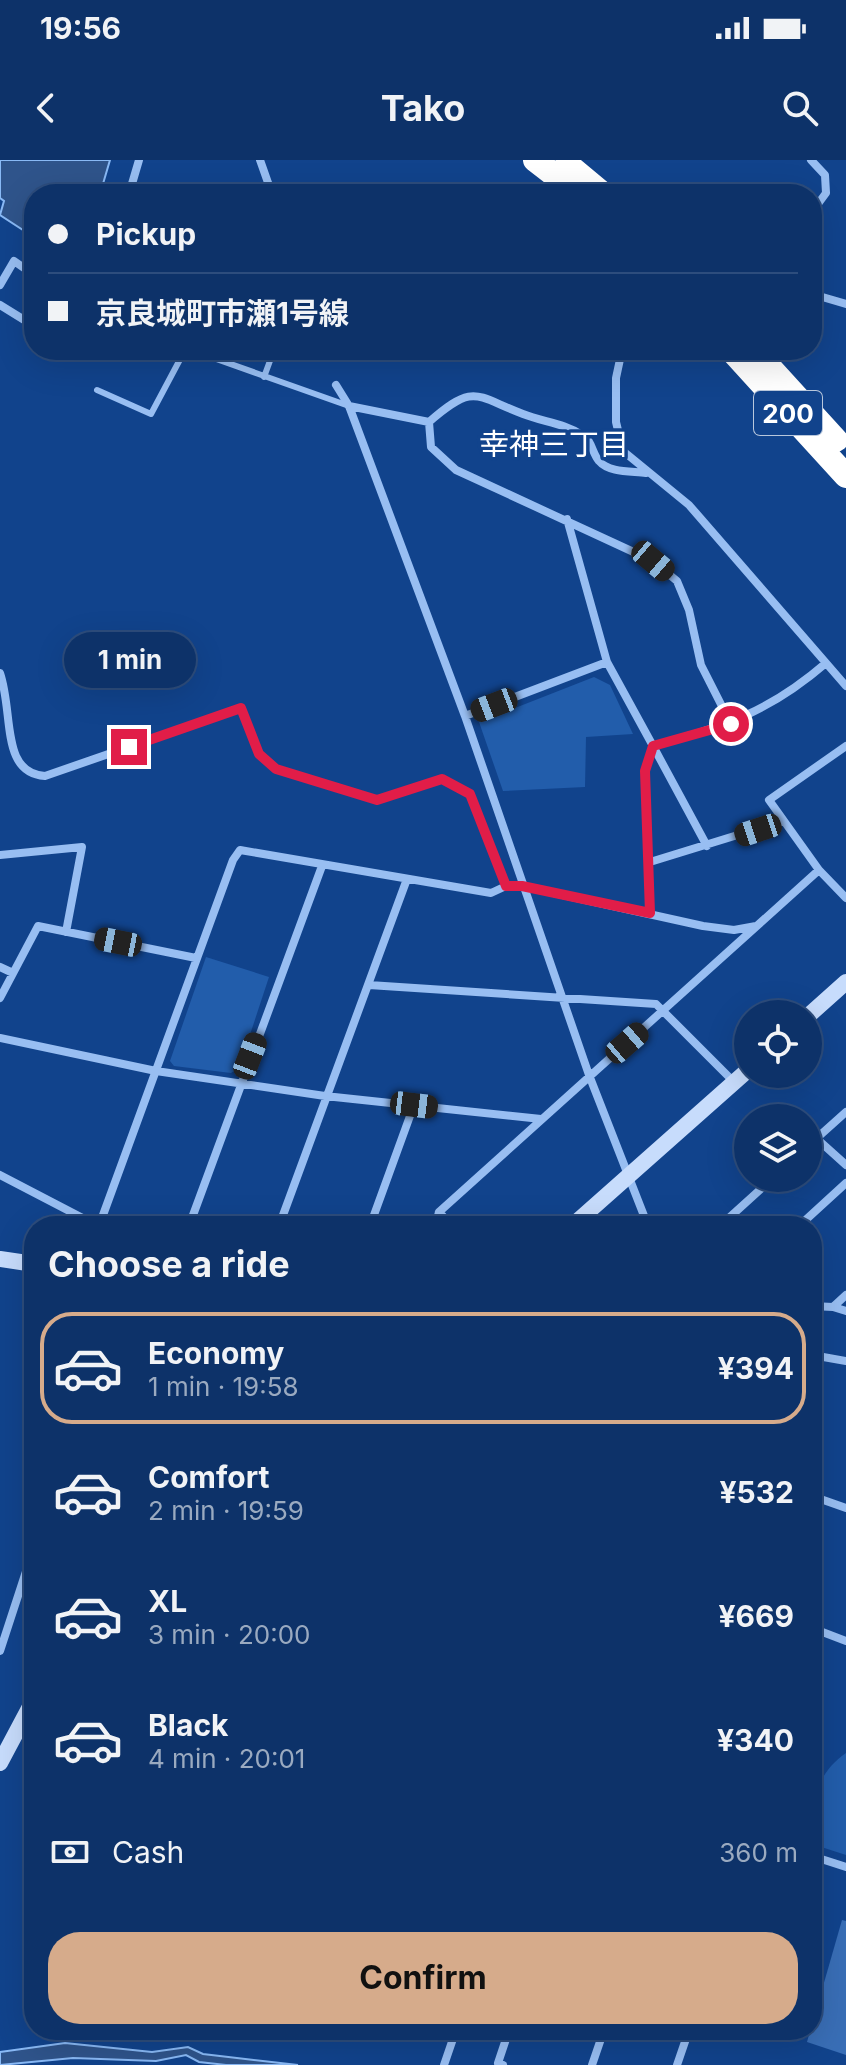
<!DOCTYPE html>
<html lang="en">
<head>
<meta charset="utf-8">
<style>
	body { margin:0; font-family:Inter,"Noto Sans JP",sans-serif; background:#163a6f; color:#f1f3f6; height:100vh; display:flex; flex-direction:column; font-size:30px; white-space:nowrap }
	* { box-sizing:border-box; margin:0 }
	p { font-size:26px; color:#9aaac0 }
	.icon { flex:none; width:44px; height:44px; fill:none; stroke:currentColor; stroke-width:2; stroke-linecap:round; stroke-linejoin:round }
	.map { position:relative; flex:1; overflow:hidden }
	.side { position:absolute; left:24px; top:1056px; width:798px; height:824px; display:flex; flex-direction:column; background:#0d3269; border-radius:32px; box-shadow:0 8px 32px #0002,0 0 0 2px #2d4d7d }
	.side>* { flex:none }
	.guide { position:absolute; left:24px; top:24px; width:798px; height:176px; border-radius:32px; box-shadow:0 8px 32px #0002,0 0 0 2px #2d4d7d; display:grid; align-content:center; height:176px; padding:0 24px; background:#0d3269 }
	.tools { position:absolute; left:734px; top:840px; display:grid; gap:16px }
	.tools a { display:grid; place-items:center; width:88px; height:88px; border-radius:50%; background:#0d3269; box-shadow:0 8px 32px #0002,0 0 0 2px #2d4d7d; font-size:40px }
	.end { position:absolute; width:36px; height:36px; margin:-18px; border:10px solid #e11d48; background:#fff; box-shadow:0 0 0 4px #fff }
	.from { border-radius:50% }
	.bubble { position:absolute; height:56px; border-radius:28px; background:#0d3269; box-shadow:0 8px 32px #0002,0 0 0 2px #2d4d7d; font-size:26px; font-weight:700; line-height:56px; text-align:center }
	.car { position:absolute; width:24px; height:48px; margin:-24px -12px; border-radius:10px; box-shadow:0 0 6px 2px #0007; background:linear-gradient(#222 24%,#8ab4d8 0 40%,#222 0 76%,#8ab4d8 0 86%,#222 0) }
	.guide b { display:flex; align-items:center; gap:28px; height:76px; font-size:30px }
	.guide b+b { border-top:2px solid #2d4d7d }
	.guide i { width:20px; height:20px; background:#f1f3f6 }
	ul { padding:0; list-style:none }
	li { display:flex; align-items:center; gap:24px; height:112px; margin:0 16px 12px; padding:0 8px; border:4px solid transparent; border-radius:32px }
	li div { flex:1 }
	li b { display:block; font-size:30px }
	li em { font-style:normal; font-weight:700 }
	li.on { border-color:#d6ab8b }
	li>.icon { width:72px; height:72px; stroke-width:1.5 }
	h2 { padding:0 24px; font-size:36px; line-height:96px }
	.pay { display:flex; align-items:center; gap:20px; height:88px; padding:0 24px; font-size:30px }
	.pay p { margin-inline-start:auto }
	.primary-button { display:flex; gap:16px; margin-top:auto; padding:16px 24px }
	.primary-button a { flex:1; height:92px; border-radius:32px; background:#d6ab8b; color:#111; font-size:32px; font-weight:700; line-height:92px; text-align:center }
	.status { display:flex; justify-content:space-between; align-items:center; height:56px; padding:0 40px; background:#0d3269; direction:ltr }
	.status svg { height:22px; fill:currentColor }
	header { display:flex; justify-content:space-between; align-items:center; height:104px; padding:0 24px; background:#0d3269; font-size:36px; font-weight:700 }
	.map>svg:first-child { display:block }
</style>
</head>
<body>
<div class="status"><b>19:56</b><svg viewBox="0 0 49 12"><path d="M0 12V9h3v3zM5 12V6h3v6zM10 12V3h3v9zM15 12V0h3v12zM26 1h20v11H26zM47 4h2v5h-2z"/></svg></div>
<header><svg class="icon" aria-label="back" viewBox="0 0 24 24"><path d="M15 5l-7 7 7 7"/></svg>Tako<svg class="icon" aria-label="search" viewBox="0 0 24 24"><circle cx="10" cy="10" r="6"/><path d="M15 15l6 6"/></svg></header>
<div class="map">
<svg width="846" height="1905" viewBox="0 0 846 1905">
	<rect width="100%" height="100%" fill="#11438c"/>
	<path fill="#225dab" d="M594,517L610,525L633,574L586,577L585,627L503,631L479,562Z
		M206,797L269,817L239,908L231,913L174,906L170,901Z
		M846,1593V1695L812,1684C812,1646 813,1616 846,1593Z"/>
	<path fill="#2f548b" stroke="#89b9f5" stroke-width="2" d="M0,0H110L100,34H34V64L26,72L0,55L4,41L0,38Z
		M65,1883L152,1892L188,1887L203,1894L298,1905H226L199,1902L186,1895L156,1901L73,1898L0,1905V1892Z"/>
	<path fill="#396eb6" d="M842,1760L846,1761V1895L807,1882Z"/>
	<g fill="none" stroke-linecap="round" stroke-linejoin="round">
		<path stroke="#98bef2" stroke-width="6" d="M191,190L349,246
			M264,217L274,190
			M97,230L151,254L185,190"/>
		<path stroke="#98bef2" stroke-width="8" d="M260,0L272,34
			M811,0L825,15L826,33L812,52
			M129,34L139,0
			M0,125L14,101L34,115
			M812,134L846,144
			M0,145L34,166
			M329,190L331,195
			M622,190L616,218V262L623,291L689,345L846,526
			M336,225L349,246L465,556L589,915L648,1066
			M349,246L429,262
			M429,262L431,287L456,310L653,401L677,421L689,450L701,505L731,564
			M429,262C475,222 475,236 523,254C543,262 564,263 582,275C592,280 592,293 599,301C609,313 632,311 646,313
			M567,359L607,502L653,586C725,566 768,553 826,503
			M0,513C14,554 0,613 45,616L241,548L259,594L276,609L377,640L442,619L470,634L506,726
			M465,556L607,502
			M846,586L769,640L819,710L846,738
			M0,695L82,687L66,772
			M650,702L783,661
			M650,753L645,611L653,586L707,686
			M0,807L13,813
			M369,825L656,844L734,922
			M0,838L38,766L196,798
			M0,878L156,911L325,936L541,959
			M816,978L846,1005
			M808,986L846,952
			M0,1015L98,1066
			M439,1052L452,1066
			M99,1066L233,700L240,690L491,733L506,726H522L703,766L734,770L756,766
			M189,1066L322,706
			M279,1066L407,719
			M370,1066L414,945
			M435,1066L439,1052L819,710
			M720,1066L773,1018
			M799,1066L846,1023
			M812,1146L833,1147L846,1135
			M833,1147L846,1151
			M812,1195L846,1201
			M812,1336L846,1348
			M812,1354L818,1338
			M812,1468L846,1481
			M0,1491L34,1387
			M812,1696L846,1707
			M444,1905L456,1870
			M503,1905L498,1903L509,1870
			M592,1905L604,1870
			M677,1905L689,1870"/>
		<path stroke="#c7dcfc" stroke-width="16" d="M808,856L846,822
			M572,1066L748,910
			M0,1099L34,1104
			M0,1603L34,1539"/>
		<path stroke="#fff" stroke-width="24" d="M535,0L579,34
			M567,4L603,34
			M731,190L846,316
			M754,190L836,280"/>
	</g>
	<g fill="none" stroke-linecap="round" stroke-linejoin="round">
		<path stroke="#e11d48" stroke-width="10" d="M129,587L241,548L259,594L276,609L377,640L442,619L470,634L506,726H522L650,753L645,611L653,586L731,564"/>
	</g>
	<g text-anchor="middle" dominant-baseline="central" stroke-width="7" stroke-linejoin="round" paint-order="stroke">
		<rect fill="#11438c" stroke="#b8c7dc" stroke-width="2" x="754" y="231" width="68" height="44" rx="6"/>
		<g font-size="26" font-weight="bold" fill="#fff">
			<text x="788" y="253">200</text>
		</g>
		<g font-size="30" fill="#fff" stroke="#11438c">
			<text x="554" y="284">幸神三丁目</text>
		</g>
	</g>
</svg>
<div class="tools">
<a><svg class="icon" aria-label="locate" viewBox="0 0 24 24"><circle cx="12" cy="12" r="6"/><path d="M12 2v4M12 18v4M2 12h4M18 12h4"/></svg></a>
<a><svg class="icon" aria-label="layers" viewBox="0 0 24 24"><path d="M12 4l9 5-9 5-9-5zM3 14l9 5 9-5"/></svg></a>
</div>
<i class="end from" style="left:731px;top:564px"></i>
<i class="end" style="left:129px;top:587px"></i>
<div class="bubble" style="left:64px;top:472px;width:132px">1 min</div>
<i class="car" style="left:653px;top:401px;rotate:130deg"></i>
<i class="car" style="left:494px;top:545px;rotate:249deg"></i>
<i class="car" style="left:758px;top:670px;rotate:252deg"></i>
<i class="car" style="left:118px;top:782px;rotate:281deg"></i>
<i class="car" style="left:627px;top:883px;rotate:49deg"></i>
<i class="car" style="left:250px;top:896px;rotate:21deg"></i>
<i class="car" style="left:414px;top:945px;rotate:97deg"></i>
<div class="guide">
<b><i class="from"></i>Pickup</b>
<b><i></i>京良城町市瀬1号線</b>
</div>
<section class="side">
<h2>Choose a ride</h2>
<ul>
<li class="on"><svg class="icon" aria-label="car" viewBox="0 0 24 24"><path d="M5 17H2v-5l4-1 3-4h7l3 4 3 1v5h-3M9 17h6M6 11h13"/><circle cx="7" cy="17" r="2"/><circle cx="17" cy="17" r="2"/></svg><div><b>Economy</b><p>1 min · 19:58</p></div><em>¥394</em></li>
<li><svg class="icon" aria-label="car" viewBox="0 0 24 24"><path d="M5 17H2v-5l4-1 3-4h7l3 4 3 1v5h-3M9 17h6M6 11h13"/><circle cx="7" cy="17" r="2"/><circle cx="17" cy="17" r="2"/></svg><div><b>Comfort</b><p>2 min · 19:59</p></div><em>¥532</em></li>
<li><svg class="icon" aria-label="car" viewBox="0 0 24 24"><path d="M5 17H2v-5l4-1 3-4h7l3 4 3 1v5h-3M9 17h6M6 11h13"/><circle cx="7" cy="17" r="2"/><circle cx="17" cy="17" r="2"/></svg><div><b>XL</b><p>3 min · 20:00</p></div><em>¥669</em></li>
<li><svg class="icon" aria-label="car" viewBox="0 0 24 24"><path d="M5 17H2v-5l4-1 3-4h7l3 4 3 1v5h-3M9 17h6M6 11h13"/><circle cx="7" cy="17" r="2"/><circle cx="17" cy="17" r="2"/></svg><div><b>Black</b><p>4 min · 20:01</p></div><em>¥340</em></li>
</ul>
<div class="pay"><svg class="icon" aria-label="cash" viewBox="0 0 24 24"><path d="M3 7h18v10H3z"/><circle cx="12" cy="12" r="2"/></svg>Cash<p>360 m</p></div>
<div class="primary-button"><a>Confirm</a></div>
</section>
</div>
</body>
</html>
